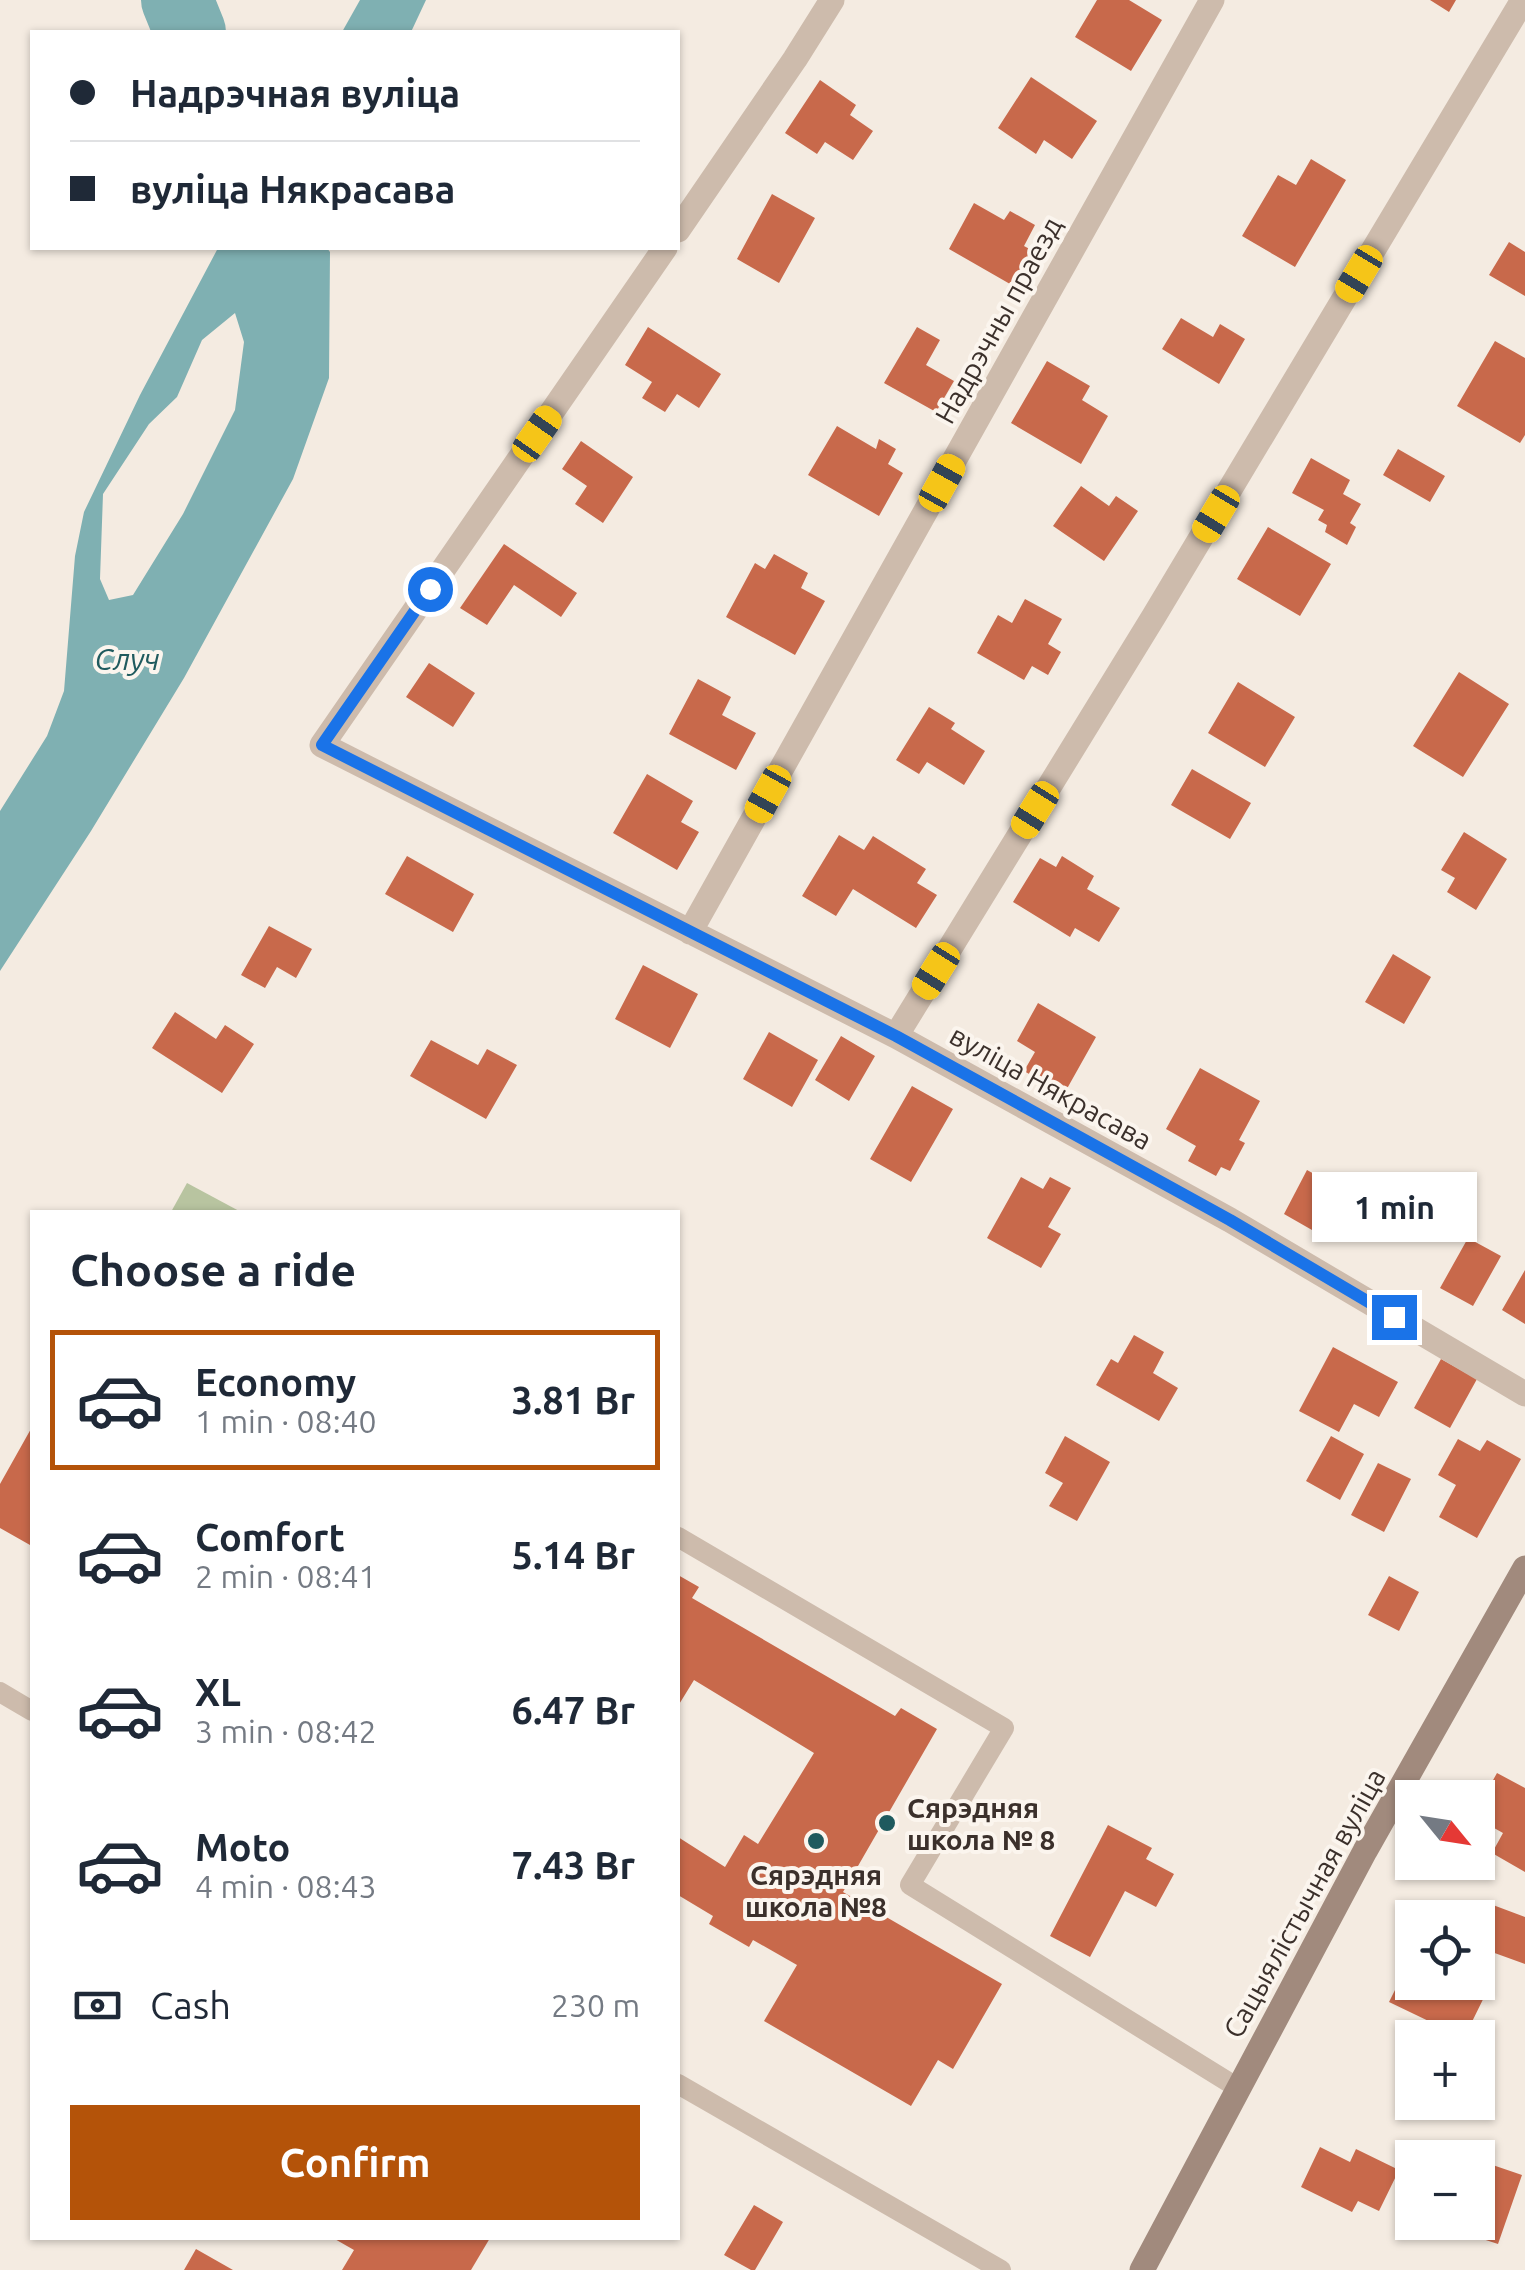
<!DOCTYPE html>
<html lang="en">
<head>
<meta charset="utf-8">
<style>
	body { margin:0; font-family:Ubuntu,sans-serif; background:#f6f6f7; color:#1f2937; height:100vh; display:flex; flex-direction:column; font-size:38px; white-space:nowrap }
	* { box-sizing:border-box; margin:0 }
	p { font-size:32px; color:#747a83 }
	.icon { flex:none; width:55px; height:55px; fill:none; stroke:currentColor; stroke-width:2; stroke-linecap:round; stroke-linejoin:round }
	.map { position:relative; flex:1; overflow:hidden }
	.details { position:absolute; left:30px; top:1210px; width:650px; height:1030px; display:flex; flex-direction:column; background:#fff; border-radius:0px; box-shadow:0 2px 8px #0004 }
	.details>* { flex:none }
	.banner { position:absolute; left:30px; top:30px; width:650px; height:220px; border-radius:0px; box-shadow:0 2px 8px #0004; display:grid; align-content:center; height:220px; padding:0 40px; background:#fff }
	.needle { width:65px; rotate:120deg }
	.controls { position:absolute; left:1395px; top:1780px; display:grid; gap:20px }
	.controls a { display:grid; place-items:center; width:100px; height:100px; border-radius:0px; background:#fff; box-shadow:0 2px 8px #0004; font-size:50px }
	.end { position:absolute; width:45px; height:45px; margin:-22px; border:12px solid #1a73e8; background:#fff; box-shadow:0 0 0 5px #fff }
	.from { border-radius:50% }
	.bubble { position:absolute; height:70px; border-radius:0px; background:#fff; box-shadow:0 2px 8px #0004; font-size:32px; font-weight:700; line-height:70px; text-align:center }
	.car { position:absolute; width:30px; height:60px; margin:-30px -15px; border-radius:12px; box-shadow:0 0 8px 2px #0007; background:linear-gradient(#f5c518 24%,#345 0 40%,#f5c518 0 76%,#345 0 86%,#f5c518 0) }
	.banner b { display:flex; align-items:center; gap:35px; height:95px; font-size:38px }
	.banner b+b { border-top:2px solid #e0e1e3 }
	.banner i { width:25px; height:25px; background:#1f2937 }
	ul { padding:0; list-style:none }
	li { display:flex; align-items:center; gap:30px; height:140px; margin:0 20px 15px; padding:0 20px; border:5px solid transparent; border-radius:0px }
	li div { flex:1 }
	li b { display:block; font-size:38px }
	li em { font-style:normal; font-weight:700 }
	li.on { border-color:#b45309 }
	li>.icon { width:90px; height:90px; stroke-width:1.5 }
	h2 { padding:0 40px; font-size:45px; line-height:120px }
	.pay { display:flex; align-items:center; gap:25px; height:110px; padding:0 40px; font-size:38px }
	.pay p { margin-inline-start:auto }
	.button { display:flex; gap:20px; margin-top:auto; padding:20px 40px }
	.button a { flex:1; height:115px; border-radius:0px; background:#b45309; color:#fff; font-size:40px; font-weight:700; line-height:115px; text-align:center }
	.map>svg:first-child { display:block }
</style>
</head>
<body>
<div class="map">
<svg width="1525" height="2270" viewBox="0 0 1525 2270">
	<rect width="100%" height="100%" fill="#f4ebe1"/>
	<path fill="#b8c4a0" d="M187,1183L241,1212H171Z"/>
	<path fill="#7fb0b2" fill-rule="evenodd" d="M360,0H426L411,32H342Z
		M218,248H327L330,252L329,378L293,479L184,678L91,831L0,971V811L47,736L64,691L75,556L84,512L140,395ZM235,313L244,342L235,410L183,514L133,595L109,600L100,579L103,494L149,424L177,397L202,340Z"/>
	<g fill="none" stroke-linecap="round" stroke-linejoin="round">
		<path stroke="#7fb0b2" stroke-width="72" d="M177,0L190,32"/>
	</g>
	<path fill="#c8694b" d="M1097,0H1129L1162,20L1131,71L1075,37Z
		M1430,0H1456L1449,12Z
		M1031,77L1097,121L1072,159L1044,140L1036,154L998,128Z
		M820,80L856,105L850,115L873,131L853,160L825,142L817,154L785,133Z
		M1311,159L1346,180L1295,267L1242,236L1278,175L1296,185Z
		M772,194L815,218L779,283L737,259Z
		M974,203L1004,220L1010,211L1035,225L1024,246L1037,253L1017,288L949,249Z
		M1509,242L1525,252V296L1489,275Z
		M1181,318L1213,337L1220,324L1245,339L1219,384L1162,349Z
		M648,327L721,374L699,408L677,394L665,412L642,398L652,382L625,365Z
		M917,327L940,340L926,365L954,381L936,412L884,383Z
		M1495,341L1525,358V435L1520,443L1457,406Z
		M1047,361L1090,386L1082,400L1108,416L1081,464L1011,423Z
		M837,426L876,449L879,439L896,449L888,464L903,473L879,516L808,475Z
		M581,441L633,477L603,523L575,504L587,486L562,469Z
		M1398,449L1445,476L1430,502L1383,475Z
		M1311,458L1350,480L1343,494L1361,504L1350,523L1356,527L1347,545L1325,532L1327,525L1318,520L1324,510L1292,493Z
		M1081,486L1109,506L1116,496L1138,511L1104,561L1053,526Z
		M1268,527L1331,564L1300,616L1237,579Z
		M504,544L577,593L561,617L514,585L487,625L460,608Z
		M774,554L808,573L801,588L825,601L795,655L726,617L755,563L765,569Z
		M1025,599L1062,619L1048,644L1061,652L1048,675L1032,666L1024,680L977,653L998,615L1012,623Z
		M429,663L475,693L453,727L406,697Z
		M1459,672L1509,704L1463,777L1413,746Z
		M698,679L731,697L722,715L756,733L736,770L669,734Z
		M1238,682L1295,717L1265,767L1208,733Z
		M929,707L955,723L951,729L985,751L964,785L927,762L919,774L896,760Z
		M1192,769L1251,803L1230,839L1171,805Z
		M647,774L693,801L681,822L699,832L677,870L613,833Z
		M1464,832L1507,859L1476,910L1447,892L1455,878L1441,870Z
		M839,835L864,850L873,836L926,869L917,883L937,895L916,928L853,889L836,916L802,896Z
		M407,856L474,894L453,932L385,894Z
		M1062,856L1094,876L1087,889L1120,908L1099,942L1075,928L1070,937L1013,902L1040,858L1056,867Z
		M269,926L312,949L296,978L277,967L265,988L241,975Z
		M1393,954L1431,977L1404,1024L1365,1002Z
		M643,965L698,994L670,1048L615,1019Z
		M1038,1003L1096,1037L1064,1094L1024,1071L1035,1052L1017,1041Z
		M175,1012L216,1039L225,1025L254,1044L222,1093L152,1048Z
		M769,1032L818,1060L792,1107L743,1079Z
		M841,1036L875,1056L849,1101L815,1080Z
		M431,1040L478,1065L487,1049L517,1065L486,1119L410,1076Z
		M1200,1068L1260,1101L1239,1140L1245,1143L1230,1171L1221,1167L1216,1176L1188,1161L1196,1146L1166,1129Z
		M912,1086L953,1109L911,1182L870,1159Z
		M1307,1170L1336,1186L1312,1230L1284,1214Z
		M1021,1177L1043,1189L1050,1177L1071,1188L1048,1227L1061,1234L1041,1268L987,1238Z
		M1468,1238L1501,1256L1473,1306L1440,1288Z
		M1525,1270V1324L1502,1310Z
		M1134,1335L1164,1352L1153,1373L1178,1388L1159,1421L1096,1385L1111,1359L1118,1363Z
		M1333,1347L1398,1382L1379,1417L1354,1404L1339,1432L1299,1411Z
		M1441,1359L1477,1379L1450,1428L1414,1408Z
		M32,1427V1541L30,1545L0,1528V1484Z
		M1065,1436L1110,1462L1077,1521L1049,1506L1063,1483L1045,1473Z
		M1331,1436L1364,1454L1340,1500L1306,1481Z
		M1458,1439L1480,1451L1487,1440L1521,1459L1477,1538L1439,1517L1456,1485L1438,1475Z
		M1378,1463L1411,1479L1384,1532L1351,1515Z
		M678,1575L699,1587L692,1598L895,1716L901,1708L937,1729L843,1892L1002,1984L953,2069L938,2060L911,2106L764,2021L797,1965L753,1940L749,1947L709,1924L713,1916L678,1895V1837L725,1867L744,1835L758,1844L814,1753L694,1680L678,1706Z
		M1389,1576L1419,1592L1399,1631L1368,1615Z
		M1497,1773L1525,1788V1872L1492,1853L1503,1833L1478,1819V1807Z
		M1108,1825L1152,1848L1146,1859L1174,1874L1156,1907L1125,1891L1090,1957L1050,1936Z
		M1485,1902L1525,1917V1964L1478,1947V1922Z
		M1412,1956V1982H1478V1966L1495,1975L1464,2038L1389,2002Z
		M1320,2147L1350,2162L1356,2149L1399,2170L1379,2211L1358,2201L1352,2212L1301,2187Z
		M1478,2160L1522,2175L1498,2244L1449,2228L1451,2222H1478Z
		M754,2205L783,2222L755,2270H751L724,2255Z
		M333,2238H490L471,2270H342L354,2250Z
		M196,2249L233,2270H184Z"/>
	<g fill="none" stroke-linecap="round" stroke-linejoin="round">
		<path stroke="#cdbbac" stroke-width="20" d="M678,1537L1004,1728L910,1885L1238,2088
			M0,1692L32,1711
			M678,2084L1001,2270"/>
		<path stroke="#cdbbac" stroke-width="25" d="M678,230L795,59L832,0
			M665,248L322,745L896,1036L1230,1220L1525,1394
			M690,932L1212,0
			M896,1036L1154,616L1523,0"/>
		<path stroke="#a18a7d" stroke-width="25" d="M1142,2270L1365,1851L1525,1568"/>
	</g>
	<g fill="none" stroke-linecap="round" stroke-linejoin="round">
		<path stroke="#1a73e8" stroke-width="12" d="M430,589L322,745L896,1036L1230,1220L1394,1317"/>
	</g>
	<g fill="#1f5a5e" stroke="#fbf5ee" stroke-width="4">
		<circle cx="887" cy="1823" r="10"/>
		<circle cx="816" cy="1841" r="10"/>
	</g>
	<g text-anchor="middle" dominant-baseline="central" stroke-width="8" stroke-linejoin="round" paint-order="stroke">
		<g font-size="28" fill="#3b302b" stroke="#fbf5ee">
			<text transform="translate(998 320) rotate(-61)">Надрэчны праезд</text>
			<text transform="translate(1051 1087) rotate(29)">вуліца Някрасава</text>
			<text transform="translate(1304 1903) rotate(-61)">Сацыялістычная вуліца</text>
		</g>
		<g font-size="28" font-weight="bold" fill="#3b302b" stroke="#fbf5ee" text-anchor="start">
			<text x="907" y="1807">Сярэдняя<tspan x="907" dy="32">школа № 8</tspan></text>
			<text x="816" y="1874" text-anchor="middle">Сярэдняя<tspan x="816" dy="32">школа №8</tspan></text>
		</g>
		<g font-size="30" font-style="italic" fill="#1f5a5e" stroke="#fbf5ee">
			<text x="127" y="659">Случ</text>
		</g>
	</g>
</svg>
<div class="controls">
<a><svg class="needle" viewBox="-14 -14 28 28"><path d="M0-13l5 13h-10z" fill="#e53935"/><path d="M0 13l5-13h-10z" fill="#747a83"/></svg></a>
<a><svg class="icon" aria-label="locate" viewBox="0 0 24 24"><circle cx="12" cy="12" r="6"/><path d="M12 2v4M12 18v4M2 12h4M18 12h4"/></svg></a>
<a>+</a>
<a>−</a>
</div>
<i class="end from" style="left:430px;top:589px"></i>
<i class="end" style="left:1394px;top:1317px"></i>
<div class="bubble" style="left:1312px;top:1172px;width:165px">1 min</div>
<i class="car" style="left:1359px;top:274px;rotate:211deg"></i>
<i class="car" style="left:537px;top:434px;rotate:35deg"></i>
<i class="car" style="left:942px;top:483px;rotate:29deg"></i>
<i class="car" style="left:1216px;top:514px;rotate:211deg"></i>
<i class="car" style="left:768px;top:794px;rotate:209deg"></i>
<i class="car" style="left:1035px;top:810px;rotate:212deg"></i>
<i class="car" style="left:936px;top:971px;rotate:212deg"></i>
<div class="banner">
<b><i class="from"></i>Надрэчная вуліца</b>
<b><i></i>вуліца Някрасава</b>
</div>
<section class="details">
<h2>Choose a ride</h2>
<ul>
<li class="on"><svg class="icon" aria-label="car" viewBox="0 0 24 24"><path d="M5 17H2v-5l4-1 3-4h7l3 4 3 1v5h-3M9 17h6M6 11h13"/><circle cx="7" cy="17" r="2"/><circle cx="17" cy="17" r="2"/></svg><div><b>Economy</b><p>1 min · 08:40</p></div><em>3.81 Br</em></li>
<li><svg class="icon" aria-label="car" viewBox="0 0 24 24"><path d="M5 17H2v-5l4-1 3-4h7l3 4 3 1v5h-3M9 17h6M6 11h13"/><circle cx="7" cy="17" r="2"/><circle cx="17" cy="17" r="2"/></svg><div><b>Comfort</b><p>2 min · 08:41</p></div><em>5.14 Br</em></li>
<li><svg class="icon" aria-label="car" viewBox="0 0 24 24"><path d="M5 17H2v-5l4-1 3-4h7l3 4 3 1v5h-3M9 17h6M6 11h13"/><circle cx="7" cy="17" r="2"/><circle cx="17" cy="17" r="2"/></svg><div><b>XL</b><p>3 min · 08:42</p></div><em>6.47 Br</em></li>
<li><svg class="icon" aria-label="car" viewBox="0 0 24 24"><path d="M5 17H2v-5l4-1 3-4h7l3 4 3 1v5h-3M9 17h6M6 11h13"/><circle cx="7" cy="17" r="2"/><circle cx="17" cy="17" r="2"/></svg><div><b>Moto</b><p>4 min · 08:43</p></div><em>7.43 Br</em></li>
</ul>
<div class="pay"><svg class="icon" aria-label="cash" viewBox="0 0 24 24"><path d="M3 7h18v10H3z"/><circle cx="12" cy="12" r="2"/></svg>Cash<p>230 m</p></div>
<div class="button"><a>Confirm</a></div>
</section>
</div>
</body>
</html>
